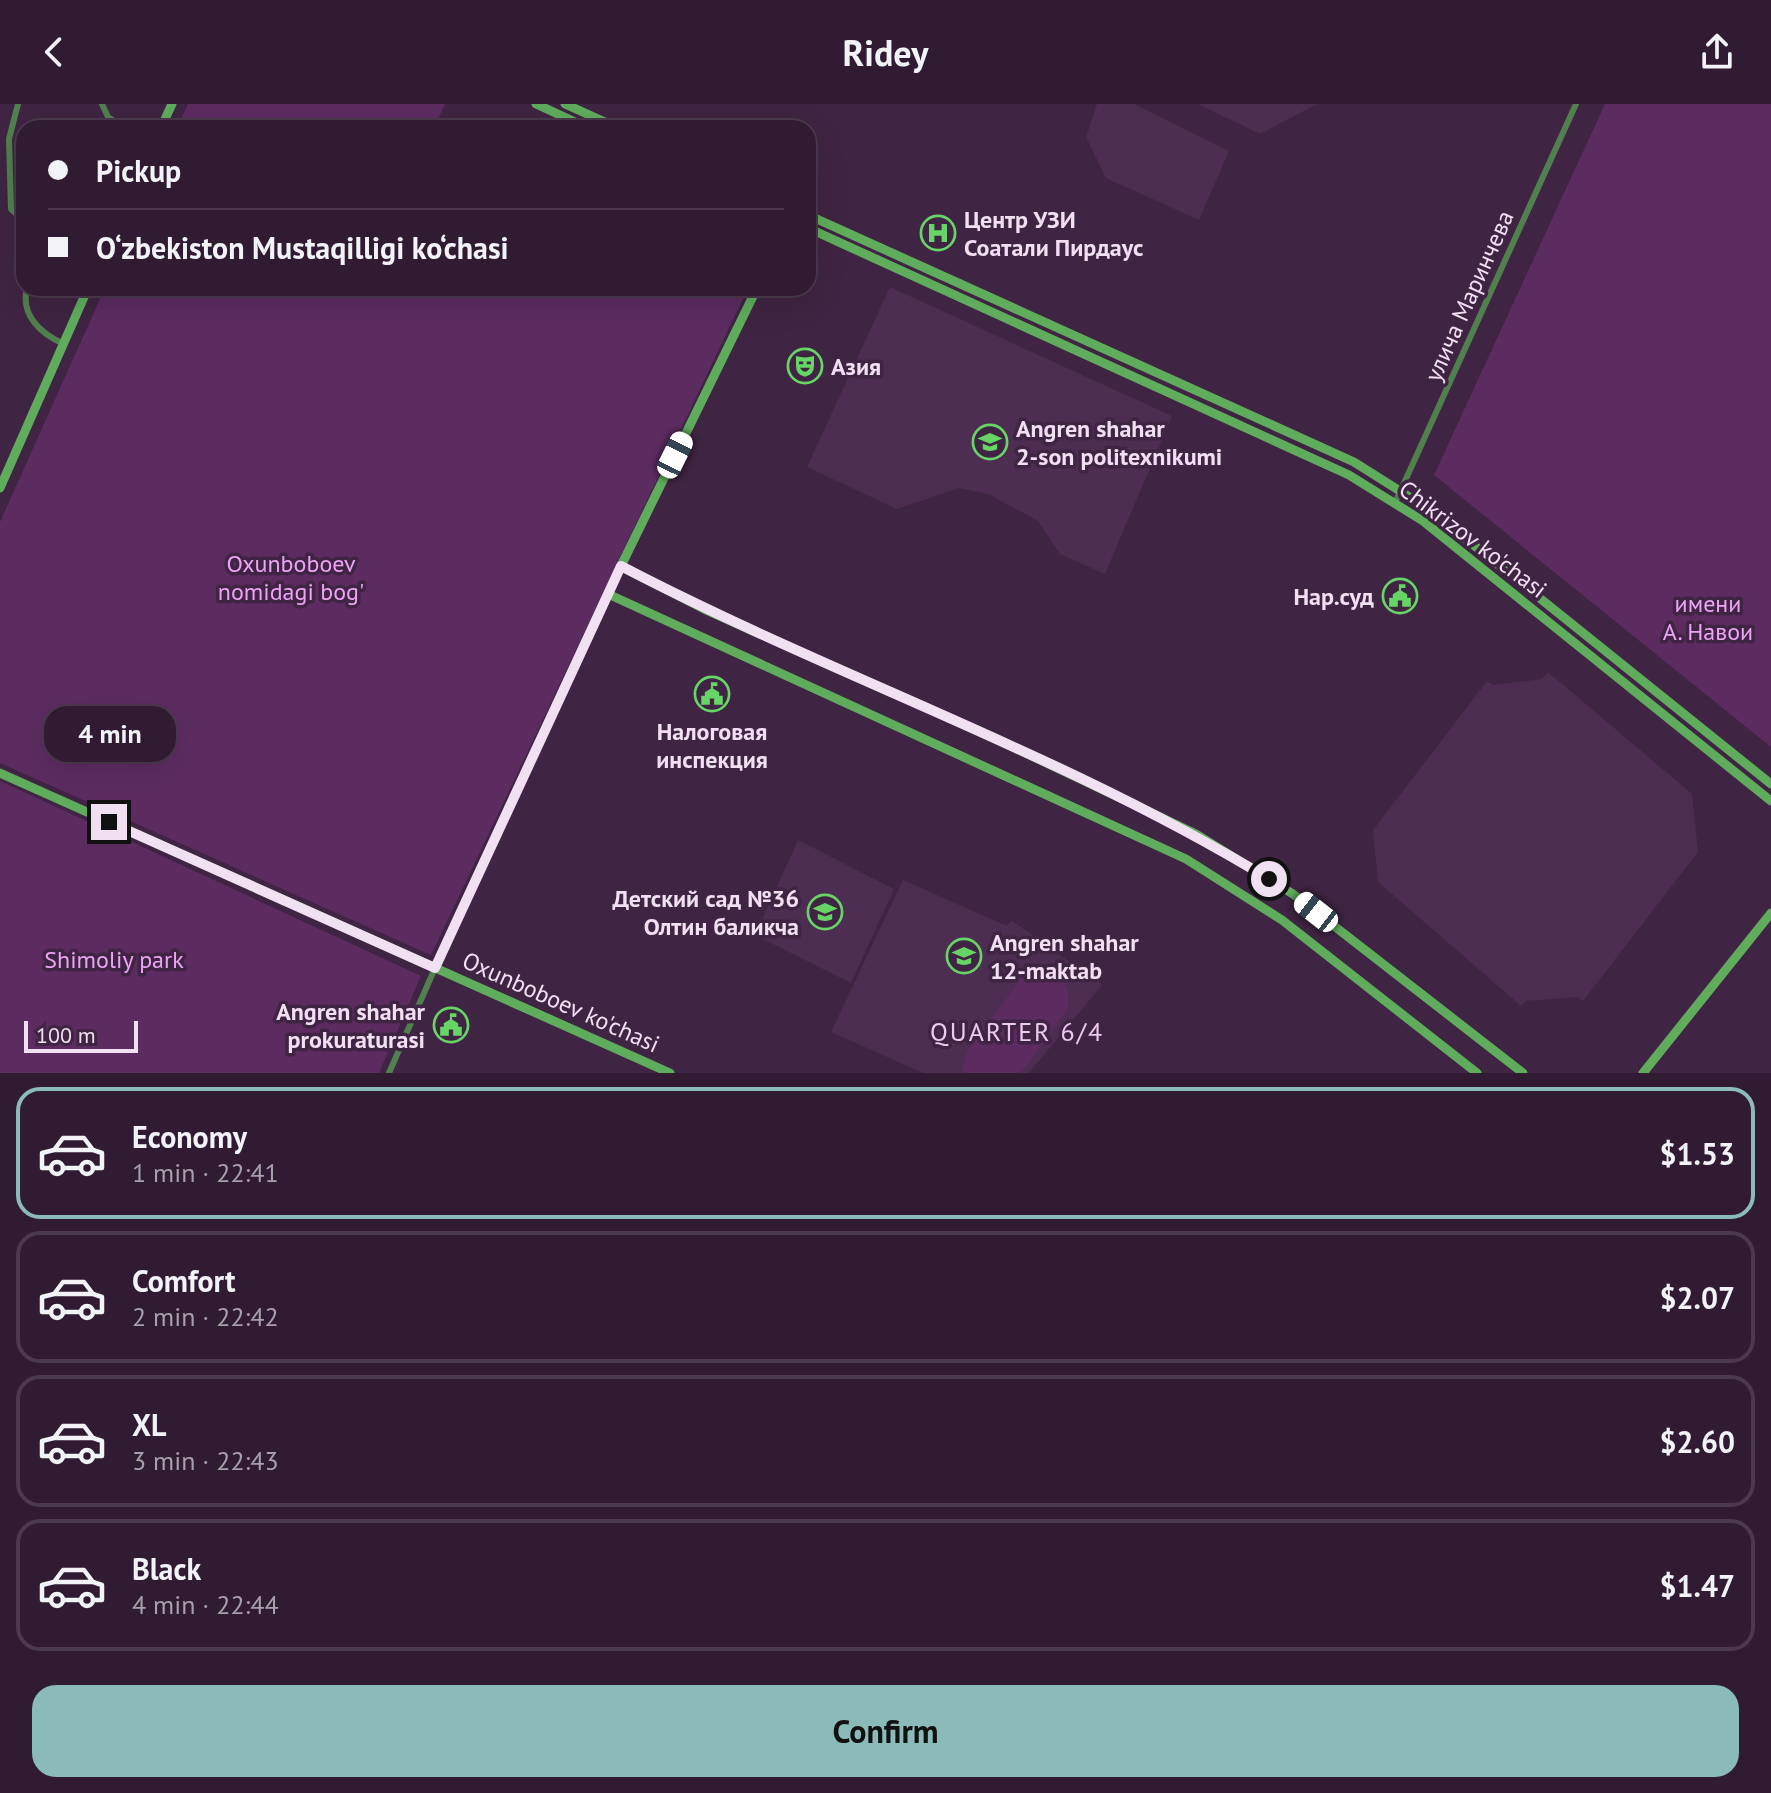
<!DOCTYPE html>
<html lang="en">
<head>
<meta charset="utf-8">
<style>
	body { margin:0; font-family:"PT Sans",sans-serif; background:#38243a; color:#f1f3f6; height:100vh; display:flex; flex-direction:column; font-size:30px; white-space:nowrap }
	* { box-sizing:border-box; margin:0 }
	p { font-size:26px; color:#a8a1ac }
	.icon { flex:none; width:44px; height:44px; fill:none; stroke:currentColor; stroke-width:2; stroke-linecap:round; stroke-linejoin:round }
	.map { position:relative; height:969px; overflow:hidden }
	.details { display:flex; flex-direction:column; background:#301b32; flex:1 }
	.details>* { flex:none }
	.hud { position:absolute; left:16px; top:16px; width:800px; height:176px; border-radius:24px; box-shadow:0 8px 32px #0002,0 0 0 2px #4b394d; display:grid; align-content:center; height:176px; padding:0 32px; background:#301b32 }
	.scale { position:absolute; left:24px; bottom:20px; width:114px; box-sizing:border-box; padding-left:8px; border:4px solid #f1dff2; border-top:0; font-size:22px; line-height:28px; white-space:nowrap; color:#f1dff2; -webkit-text-stroke:6px #402443; paint-order:stroke }
	.end { position:absolute; width:36px; height:36px; margin:-18px; border:10px solid #f1dff2; background:#111; box-shadow:0 0 0 4px #111 }
	.from { border-radius:50% }
	.bubble { position:absolute; height:56px; border-radius:24px; background:#301b32; box-shadow:0 8px 32px #0002,0 0 0 2px #4b394d; font-size:26px; font-weight:600; line-height:56px; text-align:center }
	.car { position:absolute; width:24px; height:48px; margin:-24px -12px; border-radius:10px; box-shadow:0 0 6px 2px #0007; background:linear-gradient(#fff 24%,#345 0 40%,#fff 0 76%,#345 0 86%,#fff 0) }
	.hud b { display:flex; align-items:center; gap:28px; height:76px; font-size:30px }
	.hud b+b { border-top:2px solid #4b394d }
	.hud i { width:20px; height:20px; background:#f1f3f6 }
	ul { padding:14px 0 0; list-style:none }
	li { display:flex; align-items:center; gap:24px; height:132px; margin:0 16px 12px; padding:0 16px; border:4px solid #4b394d; border-radius:24px }
	li div { flex:1 }
	li b { display:block; font-size:30px }
	li em { font-style:normal; font-weight:600 }
	li.active { border-color:#8bbbb9 }
	li>.icon { width:72px; height:72px; stroke-width:1.5 }
	.action { display:flex; gap:16px; margin-top:auto; padding:16px 32px }
	.action a { flex:1; height:92px; border-radius:24px; background:#8bbbb9; color:#111; font-size:32px; font-weight:600; line-height:92px; text-align:center }
	header { display:flex; justify-content:space-between; align-items:center; height:104px; padding:0 32px; background:#301b32; font-size:36px; font-weight:600 }
	.map>svg:first-child { display:block }
</style>
</head>
<body>
<header><svg class="icon" aria-label="back" viewBox="0 0 24 24"><path d="M15 5l-7 7 7 7"/></svg>Ridey<svg class="icon" aria-label="share" viewBox="0 0 24 24"><path d="M12 15V3M7 8l5-5 5 5M5 13v7h14v-7"/></svg></header>
<div class="map">
<svg width="1771" height="969" viewBox="0 0 1771 969">
	<rect width="100%" height="100%" fill="#402443"/>
	<path fill="#4d2d51" d="M1097,0H1134L1229,47L1199,116L1106,74L1086,33Z
		M1198,0H1317L1260,30Z
		M890,183L1172,312L1105,470L1060,450L1038,417L988,390L959,384L897,405L807,363Z
		M1548,568L1692,690L1698,748L1583,897L1577,893L1526,897L1521,902L1378,778L1373,726L1487,577L1493,581L1542,575Z
		M798,736L894,785L851,879L755,831Z
		M903,776L1007,822L1011,816L1102,881L1029,969H923L831,928Z"/>
	<path fill="#5c2c61" d="M188,0H445L434,24H177Z
		M1605,0H1771V643L1434,371Z
		M105,184H748L431,851L0,659V418Z
		M0,677L421,872L379,969H0Z
		M1040,865C1062,868 1073,884 1067,906L1021,969H962L967,948L1022,873Z"/>
	<g fill="none" stroke-linecap="round" stroke-linejoin="round">
		<path stroke="#51804f" stroke-width="6" d="M18,0L9,35L11,105L24,117
			M102,0L108,13L124,24
			M438,24H446
			M27,184C20,211 41,230 64,240
			M1395,399L1576,0
			M389,969L435,864"/>
		<path stroke="#5fac5d" stroke-width="9" d="M536,0L588,24
			M565,0L618,24
			M161,24L172,0
			M808,111L1354,358L1430,406L1771,680
			M808,124L1349,371L1423,417L1771,697
			M0,384L88,184
			M621,462L708,507L977,626L1196,730L1293,790L1523,969
			M608,490L1186,755L1282,816L1477,969
			M0,669L670,969
			M435,864L621,462L757,184
			M1643,969L1771,809"/>
	</g>
	<g fill="none" stroke-linecap="round" stroke-linejoin="round">
		<path stroke="#f1dff2" stroke-width="10" d="M109,718L435,864L621,462C834,573 1064,650 1269,775"/>
	</g>
	<defs>
		<g id="hospital-ring" transform="scale(1.8)"><circle r="9.5" fill="#402443" stroke="#67d466" stroke-width="1.5"/><path d="M-5-5h3v3.5h4V-5h3V5h-3V1.5h-4V5h-3Z" fill="#67d466"/></g>
		<g id="theatre-ring" transform="scale(1.8)"><circle r="9.5" fill="#402443" stroke="#67d466" stroke-width="1.5"/><path d="M-5-5.5Q0-4 5-5.5V0Q5 5 0 6Q-5 5-5 0ZM-3.3-2.5H-1v1.5H-3.3ZM1-2.5H3.3v1.5H1ZM-2.8 1Q0 5.5 2.8 1Z" fill="#67d466"/></g>
		<g id="university-ring" transform="scale(1.8)"><circle r="9.5" fill="#402443" stroke="#67d466" stroke-width="1.5"/><path d="M0-5L7-2L0 1L-7-2ZM-4 1L0 2.5L4 1V4Q0 6-4 4Z" fill="#67d466"/></g>
		<g id="civic-ring" transform="scale(1.8)"><circle r="9.5" fill="#402443" stroke="#67d466" stroke-width="1.5"/><path d="M-.6-6.5H3V-4.5H.6V-3L4-1V1h2V6H-6V1h2V-1L-.6-3ZM-1.2 2.5V6h2.4V2.5Z" fill="#67d466"/></g>
		<g id="school-ring" transform="scale(1.8)"><circle r="9.5" fill="#402443" stroke="#67d466" stroke-width="1.5"/><path d="M0-5L7-2L0 1L-7-2ZM-4 1L0 2.5L4 1V4Q0 6-4 4Z" fill="#67d466"/></g>
	</defs>
	<g fill-rule="evenodd">
		<use href="#hospital-ring" x="938" y="129"/>
		<use href="#theatre-ring" x="805" y="262"/>
		<use href="#university-ring" x="990" y="338"/>
		<use href="#civic-ring" x="1400" y="492"/>
		<use href="#civic-ring" x="712" y="590"/>
		<use href="#school-ring" x="825" y="808"/>
		<use href="#school-ring" x="964" y="852"/>
		<use href="#civic-ring" x="451" y="921"/>
	</g>
	<g text-anchor="middle" dominant-baseline="central" stroke-width="7" stroke-linejoin="round" paint-order="stroke">
		<g font-size="24" font-weight="bold" fill="#f1dff2" stroke="#402443" text-anchor="start">
			<text x="964" y="115">Центр УЗИ<tspan x="964" dy="28">Соатали Пирдаус</tspan></text>
			<text x="831" y="262">Азия</text>
			<text x="1016" y="324">Angren shahar<tspan x="1016" dy="28">2-son politexnikumi</tspan></text>
			<text x="1374" y="492" text-anchor="end">Нар.суд</text>
			<text x="712" y="627" text-anchor="middle">Налоговая<tspan x="712" dy="28">инспекция</tspan></text>
			<text x="799" y="794" text-anchor="end">Детский сад №36<tspan x="799" dy="28">Олтин баликча</tspan></text>
			<text x="990" y="838">Angren shahar<tspan x="990" dy="28">12-maktab</tspan></text>
			<text x="425" y="907" text-anchor="end">Angren shahar<tspan x="425" dy="28">prokuraturasi</tspan></text>
		</g>
		<g font-size="24" fill="#f1dff2" stroke="#402443">
			<text transform="translate(1469 192) rotate(-66)">улича Маринчева</text>
			<text transform="translate(1473 435) rotate(37)">Chikrizov ko'chasi</text>
			<text transform="translate(561 898) rotate(24)">Oxunboboev ko'chasi</text>
		</g>
		<g font-size="24" fill="#eda4f5" stroke="#402443">
			<text x="291" y="459">Oxunboboev<tspan x="291" dy="28">nomidagi bog'</tspan></text>
			<text x="1708" y="499">имени<tspan x="1708" dy="28">А. Навои</tspan></text>
			<text x="114" y="855">Shimoliy park</text>
		</g>
		<g font-size="26" letter-spacing="2" fill="#eecaf2" stroke="#402443">
			<text x="1017" y="927">QUARTER 6/4</text>
		</g>
	</g>
</svg>
<div class="scale">100 m</div>
<i class="end from" style="left:1269px;top:775px"></i>
<i class="end" style="left:109px;top:718px"></i>
<div class="bubble" style="left:44px;top:602px;width:132px">4 min</div>
<i class="car" style="left:675px;top:351px;rotate:26deg"></i>
<i class="car" style="left:1316px;top:808px;rotate:308deg"></i>
<div class="hud">
<b><i class="from"></i>Pickup</b>
<b><i></i>O‘zbekiston Mustaqilligi ko‘chasi</b>
</div>
</div>
<section class="details">
<ul>
<li class="active"><svg class="icon" aria-label="car" viewBox="0 0 24 24"><path d="M5 17H2v-5l4-1 3-4h7l3 4 3 1v5h-3M9 17h6M6 11h13"/><circle cx="7" cy="17" r="2"/><circle cx="17" cy="17" r="2"/></svg><div><b>Economy</b><p>1 min · 22:41</p></div><em>$1.53</em></li>
<li><svg class="icon" aria-label="car" viewBox="0 0 24 24"><path d="M5 17H2v-5l4-1 3-4h7l3 4 3 1v5h-3M9 17h6M6 11h13"/><circle cx="7" cy="17" r="2"/><circle cx="17" cy="17" r="2"/></svg><div><b>Comfort</b><p>2 min · 22:42</p></div><em>$2.07</em></li>
<li><svg class="icon" aria-label="car" viewBox="0 0 24 24"><path d="M5 17H2v-5l4-1 3-4h7l3 4 3 1v5h-3M9 17h6M6 11h13"/><circle cx="7" cy="17" r="2"/><circle cx="17" cy="17" r="2"/></svg><div><b>XL</b><p>3 min · 22:43</p></div><em>$2.60</em></li>
<li><svg class="icon" aria-label="car" viewBox="0 0 24 24"><path d="M5 17H2v-5l4-1 3-4h7l3 4 3 1v5h-3M9 17h6M6 11h13"/><circle cx="7" cy="17" r="2"/><circle cx="17" cy="17" r="2"/></svg><div><b>Black</b><p>4 min · 22:44</p></div><em>$1.47</em></li>
</ul>
<div class="action"><a>Confirm</a></div>
</section>
</body>
</html>
